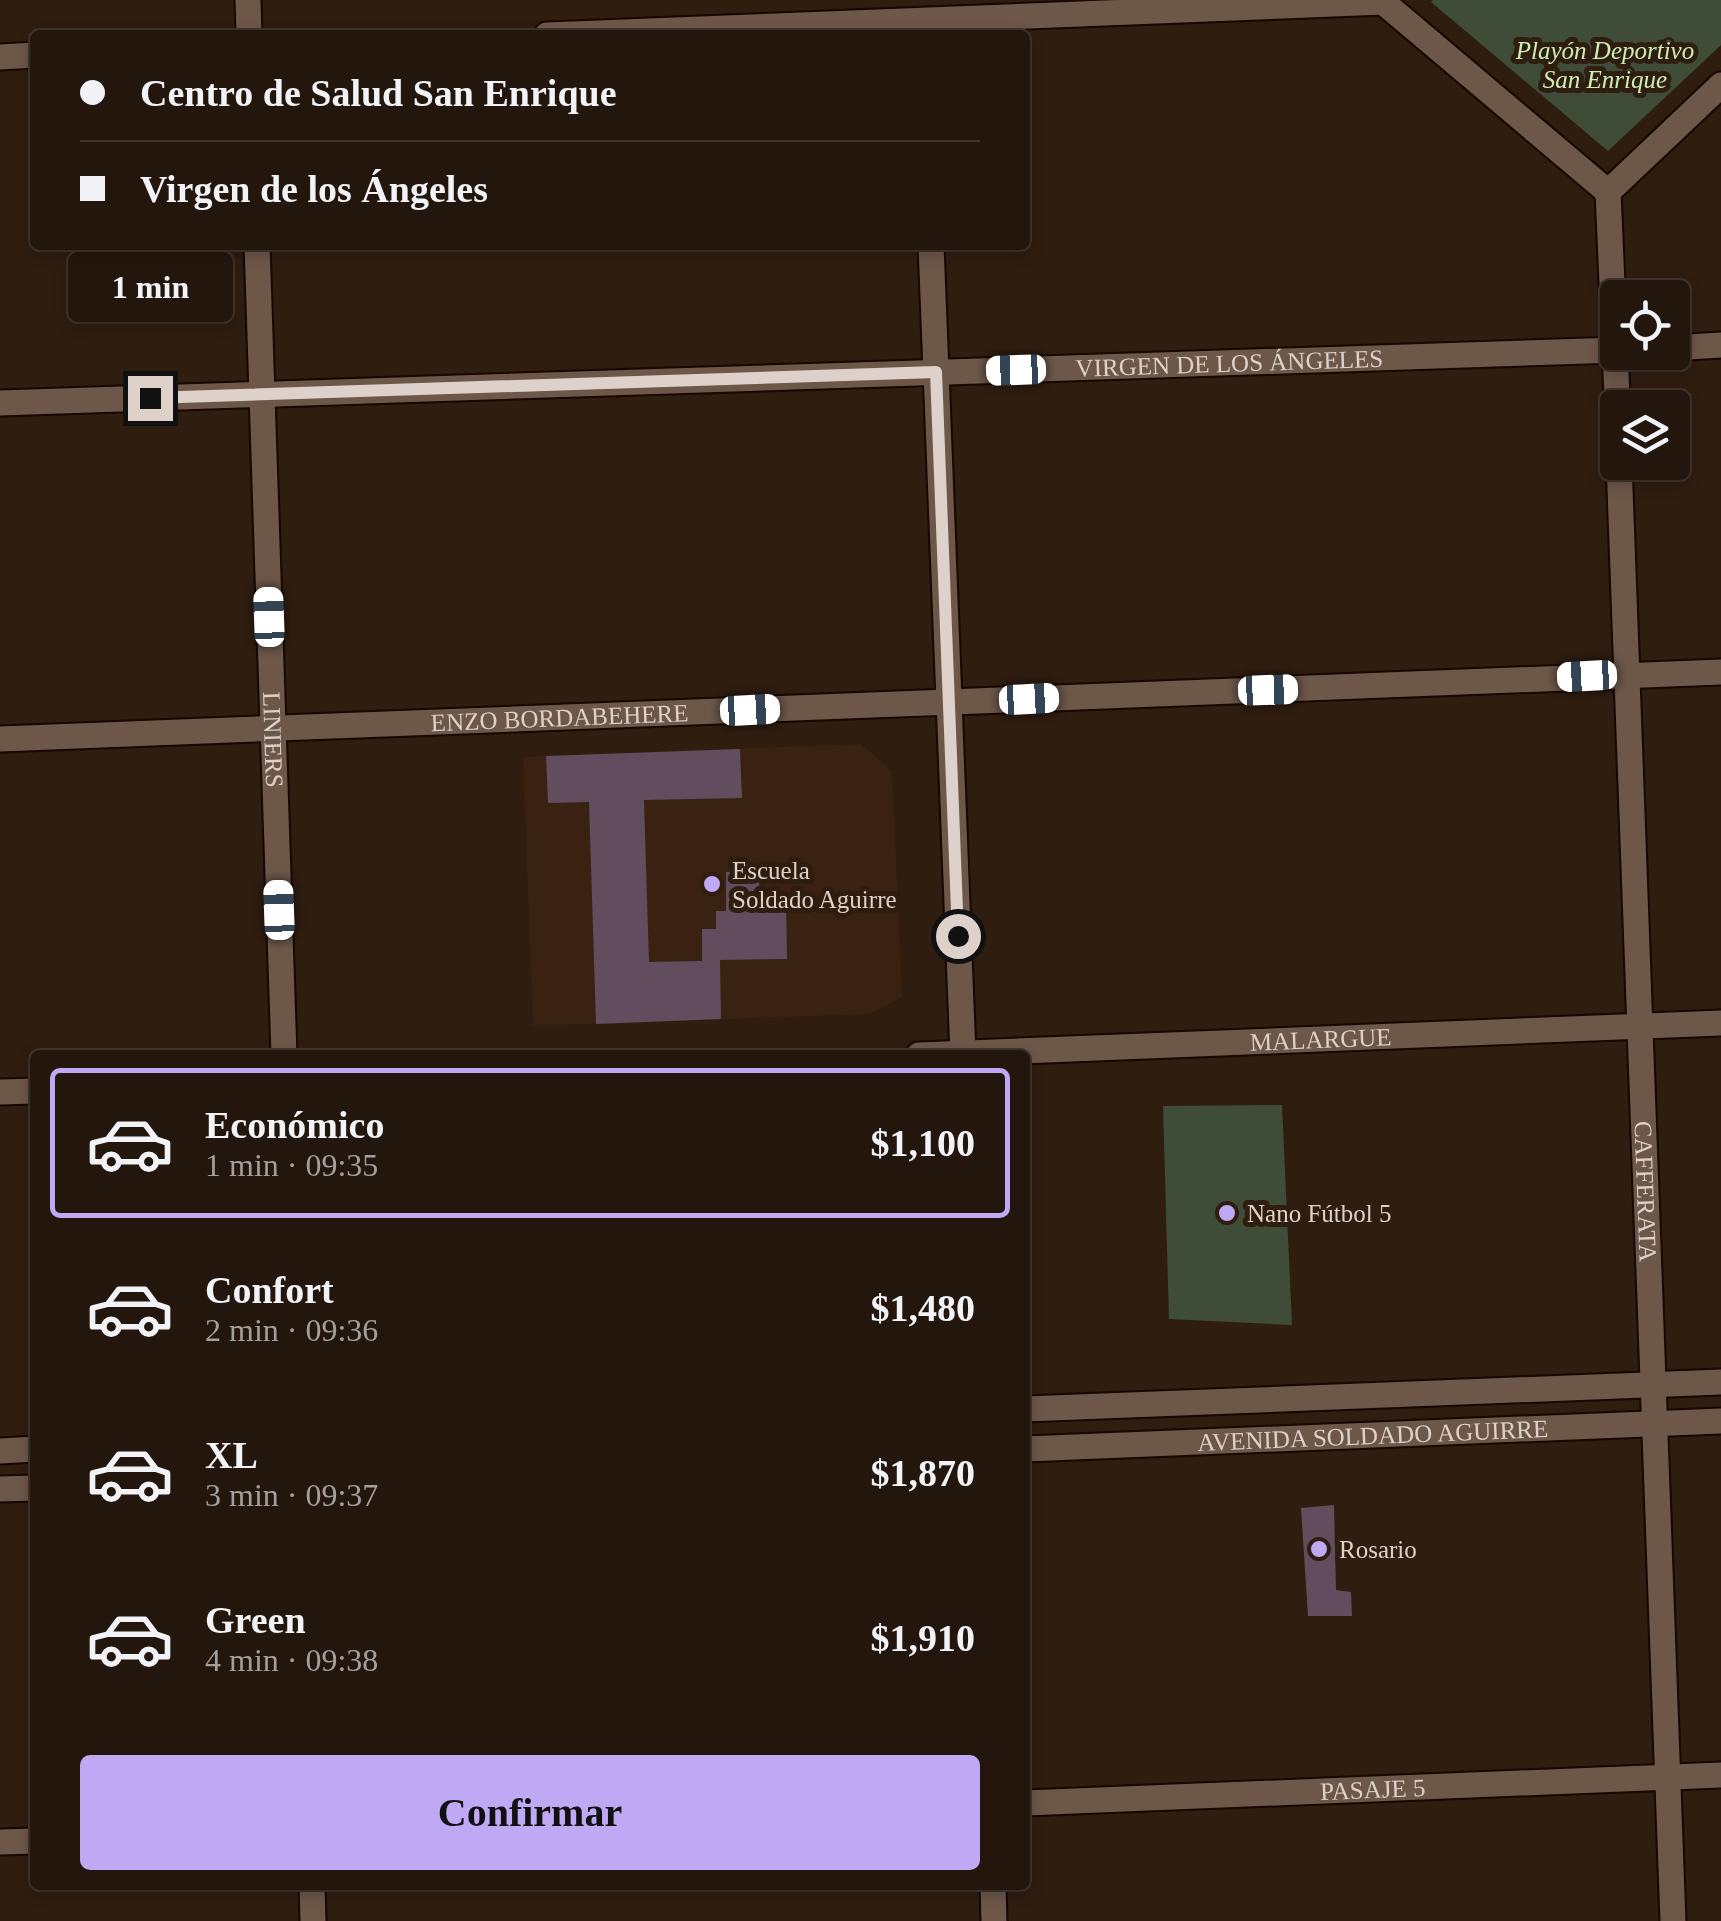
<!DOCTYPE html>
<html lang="es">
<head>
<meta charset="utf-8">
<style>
	body { margin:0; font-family:Georgia,serif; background:#2b1f15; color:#f1f3f6; height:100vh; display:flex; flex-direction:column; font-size:38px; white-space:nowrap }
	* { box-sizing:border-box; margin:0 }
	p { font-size:32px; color:#a39f9d }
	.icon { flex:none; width:55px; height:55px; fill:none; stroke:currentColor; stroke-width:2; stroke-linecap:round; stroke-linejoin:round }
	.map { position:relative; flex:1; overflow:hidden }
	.panel { position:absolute; left:30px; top:1050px; width:1000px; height:840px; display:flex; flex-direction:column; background:#23160c; border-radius:10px; box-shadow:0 5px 15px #0003,0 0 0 2px #40352d }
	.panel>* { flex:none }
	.guide { position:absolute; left:30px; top:30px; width:1000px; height:220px; border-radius:10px; box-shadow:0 5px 15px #0003,0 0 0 2px #40352d; display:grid; align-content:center; height:220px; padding:0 50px; background:#23160c }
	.buttons { position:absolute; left:1600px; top:280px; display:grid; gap:20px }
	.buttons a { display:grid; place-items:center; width:90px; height:90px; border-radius:10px; background:#23160c; box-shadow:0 5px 15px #0003,0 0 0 2px #40352d; font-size:50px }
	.end { position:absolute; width:45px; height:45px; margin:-22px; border:12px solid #ddd1c9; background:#111; box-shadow:0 0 0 5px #111 }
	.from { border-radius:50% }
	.bubble { position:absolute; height:70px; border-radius:10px; background:#23160c; box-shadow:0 5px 15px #0003,0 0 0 2px #40352d; font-size:32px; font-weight:800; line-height:70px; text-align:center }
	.car { position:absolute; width:30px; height:60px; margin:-30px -15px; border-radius:12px; box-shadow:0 0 8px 2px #0007; background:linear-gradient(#fff 24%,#345 0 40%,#fff 0 76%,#345 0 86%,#fff 0) }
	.guide b { display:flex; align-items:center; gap:35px; height:95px; font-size:38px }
	.guide b+b { border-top:2px solid #40352d }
	.guide i { width:25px; height:25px; background:#f1f3f6 }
	ul { padding:18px 0 0; list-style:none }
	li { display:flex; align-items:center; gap:30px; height:150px; margin:0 20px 15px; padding:0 30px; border:5px solid transparent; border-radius:10px }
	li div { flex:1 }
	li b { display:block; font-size:38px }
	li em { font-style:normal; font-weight:800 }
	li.active { border-color:#bfa8f4 }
	li>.icon { width:90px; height:90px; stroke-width:1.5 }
	.button { display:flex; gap:20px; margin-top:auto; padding:20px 50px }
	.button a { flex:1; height:115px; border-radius:10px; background:#bfa8f4; color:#111; font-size:40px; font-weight:800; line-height:115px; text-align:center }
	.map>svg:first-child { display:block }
</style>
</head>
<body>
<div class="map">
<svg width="1721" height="1921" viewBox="0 0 1721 1921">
	<rect width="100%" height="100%" fill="#2f1d10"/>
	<path fill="#392211" d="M861,744L892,771L902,997L870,1014L533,1026L523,757Z"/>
	<path fill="#3f4c38" d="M1433,0H1721V45L1608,151L1431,2Z
		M1282,1105L1292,1325L1169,1319L1163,1106Z"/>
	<path fill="#614d5d" d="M740,749L742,798L644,800L649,962L702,961V929H716V911H726V872H759V899H786L787,959L720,960L721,1019L596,1024L589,802L548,803L546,756Z
		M1334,1505L1336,1590L1351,1592L1352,1616H1308L1301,1508Z"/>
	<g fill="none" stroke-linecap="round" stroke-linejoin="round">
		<g stroke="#160700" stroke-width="29">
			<g id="minor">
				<path d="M248,0L249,35"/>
				<path d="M1385,0L1383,2L1608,192L1721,85"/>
				<path d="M547,35L1383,2"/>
				<path d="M0,57L35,55"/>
				<path d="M1608,192L1618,420"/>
				<path id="s1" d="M257,245L284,1055"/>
				<path d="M931,245L963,1055"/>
				<path d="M1672,348L1721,345"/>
				<path id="s2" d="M0,403L1618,350"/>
				<path id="s3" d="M1619,462L1673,1921"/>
				<path id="s4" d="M0,739L1721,672"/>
				<path id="s5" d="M919,1055L1721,1023"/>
				<path d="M0,1092L35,1091"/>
				<path id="s6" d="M1025,1803L1721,1775"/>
				<path d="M0,1842L35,1841"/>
				<path d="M312,1885L313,1921"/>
				<path d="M993,1885L994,1921"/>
			</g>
		</g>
		<g stroke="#160700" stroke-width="29">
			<g id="secondary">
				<path d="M1025,1409L1721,1382"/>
				<path id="s7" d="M1025,1449L1721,1421"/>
				<path d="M0,1451L35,1449"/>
				<path d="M0,1489L35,1488"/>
			</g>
		</g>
		<use href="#minor" stroke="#6c5749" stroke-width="25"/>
		<use href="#secondary" stroke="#6c5749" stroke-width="25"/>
	</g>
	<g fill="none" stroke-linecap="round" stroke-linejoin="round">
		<path stroke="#ddd1c9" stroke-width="12" d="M150,398L936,372L958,936"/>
	</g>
	<g fill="#bfa8f4" stroke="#2f1d10" stroke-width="4">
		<circle cx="712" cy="884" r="10"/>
		<circle cx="1227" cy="1213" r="10"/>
		<circle cx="1319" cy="1549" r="10"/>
	</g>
	<g text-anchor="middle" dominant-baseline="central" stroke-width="10" stroke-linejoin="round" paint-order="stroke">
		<g font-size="25" font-style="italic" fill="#cbefb4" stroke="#2f1d10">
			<text x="1605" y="50">Playón Deportivo<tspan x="1605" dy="29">San Enrique</tspan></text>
		</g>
		<g font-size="25" fill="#ddd1c9" stroke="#2f1d10">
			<text stroke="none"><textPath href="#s2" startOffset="1230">VIRGEN DE LOS ÁNGELES</textPath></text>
			<text stroke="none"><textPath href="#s4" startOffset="560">ENZO BORDABEHERE</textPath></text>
			<text stroke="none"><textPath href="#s1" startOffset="495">LINIERS</textPath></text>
			<text stroke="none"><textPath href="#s5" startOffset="402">MALARGUE</textPath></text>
			<text stroke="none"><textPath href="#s3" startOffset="730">CAFFERATA</textPath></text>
			<text stroke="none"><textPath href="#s7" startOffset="348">AVENIDA SOLDADO AGUIRRE</textPath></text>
			<text stroke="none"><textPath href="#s6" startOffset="348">PASAJE 5</textPath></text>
		</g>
		<g font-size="25" fill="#ddd1c9" stroke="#2f1d10" text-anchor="start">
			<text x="732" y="870">Escuela<tspan x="732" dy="29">Soldado Aguirre</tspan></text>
			<text x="1247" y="1213">Nano Fútbol 5</text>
			<text x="1339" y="1549">Rosario</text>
		</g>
	</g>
</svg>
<div class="buttons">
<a><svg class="icon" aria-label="locate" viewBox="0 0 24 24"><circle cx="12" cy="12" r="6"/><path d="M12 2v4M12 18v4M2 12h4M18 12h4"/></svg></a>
<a><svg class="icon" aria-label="layers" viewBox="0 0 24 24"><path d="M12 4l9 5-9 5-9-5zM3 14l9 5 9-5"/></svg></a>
</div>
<i class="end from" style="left:958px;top:936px"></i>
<i class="end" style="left:150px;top:398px"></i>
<div class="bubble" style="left:68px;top:252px;width:165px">1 min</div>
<i class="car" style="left:1016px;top:370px;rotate:268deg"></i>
<i class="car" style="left:269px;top:617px;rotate:358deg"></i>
<i class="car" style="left:1587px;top:676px;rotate:267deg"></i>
<i class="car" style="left:1268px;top:690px;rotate:88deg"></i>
<i class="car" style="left:1029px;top:699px;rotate:87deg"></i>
<i class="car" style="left:750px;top:710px;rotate:87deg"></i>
<i class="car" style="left:279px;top:910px;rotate:358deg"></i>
<div class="guide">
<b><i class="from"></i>Centro de Salud San Enrique</b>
<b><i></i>Virgen de los Ángeles</b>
</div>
<section class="panel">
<ul>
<li class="active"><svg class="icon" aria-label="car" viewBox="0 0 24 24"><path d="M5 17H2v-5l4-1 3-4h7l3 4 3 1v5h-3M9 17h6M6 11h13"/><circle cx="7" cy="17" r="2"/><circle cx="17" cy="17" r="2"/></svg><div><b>Económico</b><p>1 min · 09:35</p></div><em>$1,100</em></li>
<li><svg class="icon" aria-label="car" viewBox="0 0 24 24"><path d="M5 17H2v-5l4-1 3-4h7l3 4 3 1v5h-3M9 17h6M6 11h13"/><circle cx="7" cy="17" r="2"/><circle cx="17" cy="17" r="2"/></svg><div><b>Confort</b><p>2 min · 09:36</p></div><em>$1,480</em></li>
<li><svg class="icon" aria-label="car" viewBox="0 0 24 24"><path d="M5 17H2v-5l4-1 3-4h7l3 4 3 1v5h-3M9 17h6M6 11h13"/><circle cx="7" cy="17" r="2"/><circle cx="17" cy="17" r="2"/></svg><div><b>XL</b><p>3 min · 09:37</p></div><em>$1,870</em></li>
<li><svg class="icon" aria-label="car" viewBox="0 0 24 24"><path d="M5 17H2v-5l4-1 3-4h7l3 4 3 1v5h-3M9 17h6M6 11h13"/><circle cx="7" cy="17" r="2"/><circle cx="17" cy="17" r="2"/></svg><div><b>Green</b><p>4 min · 09:38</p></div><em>$1,910</em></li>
</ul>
<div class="button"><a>Confirmar</a></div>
</section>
</div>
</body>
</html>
